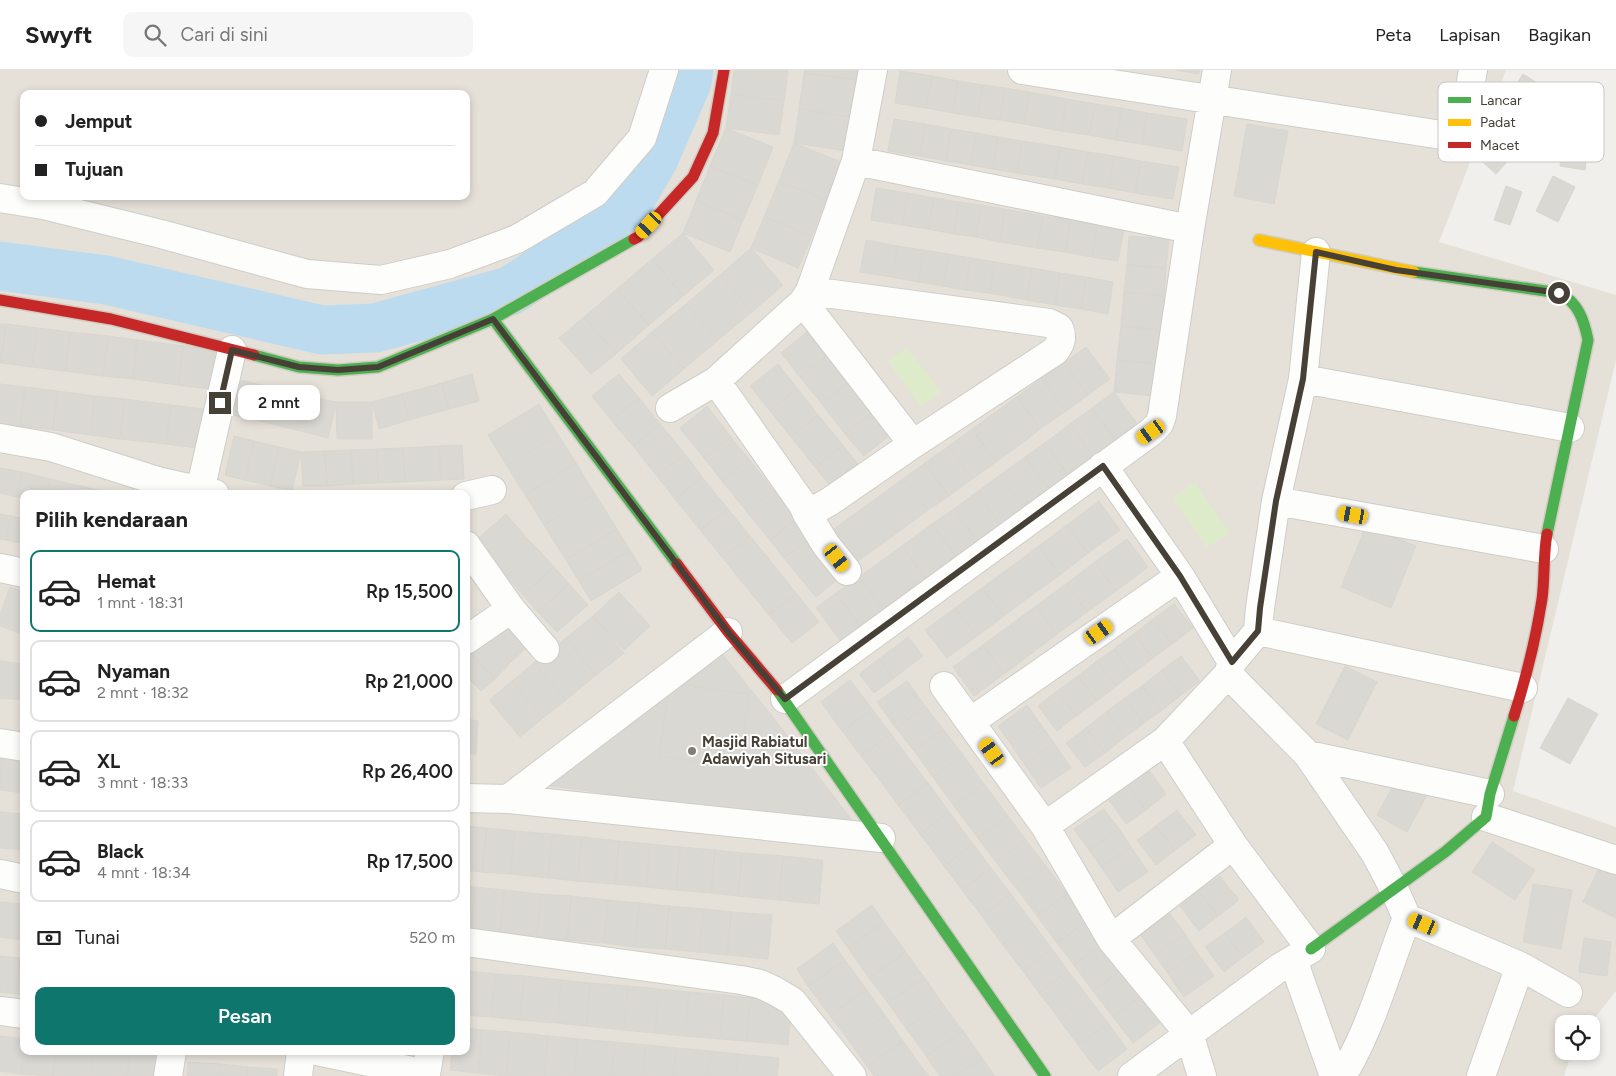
<!DOCTYPE html>
<html lang="id">
<head>
<meta charset="utf-8">
<style>
	body { margin:0; font-family:Figtree,sans-serif; background:#f6f6f6; color:#222; height:100vh; display:flex; flex-direction:column; font-size:19px; white-space:nowrap }
	* { box-sizing:border-box; margin:0 }
	p { font-size:16px; color:#767676 }
	.icon { flex:none; width:28px; height:28px; fill:none; stroke:currentColor; stroke-width:2; stroke-linecap:round; stroke-linejoin:round }
	.map { position:relative; flex:1; overflow:hidden }
	.sheet { position:absolute; left:20px; top:420px; width:450px; height:565px; display:flex; flex-direction:column; background:#fff; border-radius:10px; box-shadow:0 2px 8px #0003 }
	.sheet>* { flex:none }
	.hud { position:absolute; left:20px; top:20px; width:450px; height:110px; border-radius:10px; box-shadow:0 2px 8px #0003; display:grid; align-content:center; height:110px; padding:0 15px; background:#fff }
	.tools { position:absolute; left:1555px; top:945px; display:grid; gap:10px }
	.tools a { display:grid; place-items:center; width:45px; height:45px; border-radius:10px; background:#fff; box-shadow:0 2px 8px #0003; font-size:25px }
	.end { position:absolute; width:22px; height:22px; margin:-11px; border:6px solid #474036; background:#fff; box-shadow:0 0 0 2px #fff }
	.from { border-radius:50% }
	.bubble { position:absolute; height:35px; border-radius:10px; background:#fff; box-shadow:0 2px 8px #0003; font-size:16px; font-weight:600; line-height:35px; text-align:center }
	.car { position:absolute; width:15px; height:30px; margin:-15px -8px; border-radius:6px; box-shadow:0 0 4px 1px #0007; background:linear-gradient(#f5c518 24%,#345 0 40%,#f5c518 0 76%,#345 0 86%,#f5c518 0) }
	.hud b { display:flex; align-items:center; gap:18px; height:48px; font-size:19px }
	.hud b+b { border-top:1px solid #e0e0e0 }
	.hud i { width:12px; height:12px; background:#222 }
	ul { padding:0; list-style:none }
	li { display:flex; align-items:center; gap:15px; height:82px; margin:0 10px 8px; padding:0 5px; border:2px solid #e0e0e0; border-radius:10px }
	li div { flex:1 }
	li b { display:block; font-size:19px }
	li em { font-style:normal; font-weight:600 }
	li.selected { border-color:#0f766e }
	li>.icon { width:45px; height:45px; stroke-width:1.5 }
	h2 { padding:0 15px; font-size:22px; line-height:60px }
	.pay { display:flex; align-items:center; gap:12px; height:55px; padding:0 15px; font-size:19px }
	.pay p { margin-inline-start:auto }
	.cta { display:flex; gap:10px; margin-top:auto; padding:10px 15px }
	.cta a { flex:1; height:58px; border-radius:10px; background:#0f766e; color:#fff; font-size:20px; font-weight:600; line-height:58px; text-align:center }
	header { display:flex; align-items:center; gap:30px; box-sizing:border-box; height:70px; padding:0 25px; background:#fff; border-bottom:1px solid #e0e0e0 }
	header strong { font-size:24px }
	nav { display:flex; gap:28px; margin-inline-start:auto; font-size:18px }
	.search { width:350px; height:45px; background:#f6f6f6; display:flex; align-items:center; gap:12px; box-sizing:border-box; padding:0 18px; border-radius:10px; color:#767676; font-size:19px }
	.map>svg:first-child { display:block }
</style>
</head>
<body>
<header>
<strong>Swyft</strong>
<div class="search"><svg class="icon" aria-label="search" viewBox="0 0 24 24"><circle cx="10" cy="10" r="6"/><path d="M15 15l6 6"/></svg>Cari di sini</div>
<nav><a>Peta</a><a>Lapisan</a><a>Bagikan</a></nav>
</header>
<div class="map">
<svg width="1616" height="1006" viewBox="0 0 1616 1006">
	<rect width="100%" height="100%" fill="#f1efeb"/>
	<path fill="#e5e1d8" fill-rule="evenodd" d="M0,0H1506L1439,172L1616,225V290L1513,721L1616,757V921L1590,954H1564V981H1572L1564,1006H0ZM24,24H466V126H24ZM24,424H466V981H24Z"/>
	<path fill="#deebcb" d="M907,278L941,322L921,337L888,291Z
		M1195,413L1230,463L1207,477L1172,428Z"/>
	<g fill="none" stroke-linecap="round" stroke-linejoin="round">
		<path stroke="#bcdbee" stroke-width="49" d="M0,196L106,210L322,260L375,258L510,221L618,151L654,88L687,12L689,0"/>
	</g>
	<path fill="#dad8d3" stroke="#d9d6d0" d="M734,0H788L784,31L731,24Z
		M805,0H859L857,10L804,3Z
		M1176,0H1199V4Z
		M900,1L932,6L926,38L895,33Z
		M804,3L857,10L852,47L799,39Z
		M1523,4L1558,26L1534,64L1498,43Z
		M932,6L958,11L953,43L926,38Z
		M958,11L983,15L977,47L953,43Z
		M983,15L1005,18L1000,50L977,47Z
		M1005,18L1029,22L1024,54L1000,50Z
		M1029,22L1067,29L1061,61L1024,54Z
		M731,24L784,31L779,65L726,58Z
		M1067,29L1095,34L1089,65L1061,61Z
		M1095,34L1121,38L1116,70L1089,65Z
		M1121,38L1147,43L1142,74L1116,70Z
		M799,39L852,47L847,81L794,73Z
		M1147,43L1187,49L1182,81L1142,74Z
		M894,49L925,54L920,86L888,81Z
		M1488,53L1518,80L1496,104L1466,77Z
		M925,54L951,59L946,91L920,86Z
		M1247,54L1288,61L1274,134L1234,126Z
		M726,58L773,77L758,115L710,96Z
		M951,59L976,63L971,95L946,91Z
		M1564,61L1589,64L1585,100L1560,96Z
		M976,63L998,67L993,99L971,95Z
		M998,67L1022,71L1017,103L993,99Z
		M1022,71L1060,77L1055,109L1017,103Z
		M794,73L841,92L826,130L779,111Z
		M1060,77L1088,82L1082,114L1055,109Z
		M1088,82L1114,86L1109,118L1082,114Z
		M1114,86L1141,91L1135,123L1109,118Z
		M1141,91L1179,97L1173,129L1135,123Z
		M710,96L758,115L743,150L696,131Z
		M1553,106L1575,117L1558,152L1536,141Z
		M779,111L826,130L812,166L764,147Z
		M1506,116L1522,122L1510,155L1494,150Z
		M876,118L908,123L902,155L871,150Z
		M908,123L934,128L928,159L902,155Z
		M934,128L959,132L954,164L928,159Z
		M696,131L743,150L730,182L683,163Z
		M959,132L981,135L976,167L954,164Z
		M981,135L1005,139L1000,172L976,167Z
		M1005,139L1043,146L1037,178L1000,172Z
		M1043,146L1071,150L1065,182L1037,178Z
		M764,147L812,166L798,198L751,178Z
		M1071,150L1097,155L1092,187L1065,182Z
		M1097,155L1124,159L1118,191L1092,187Z
		M683,163L714,200L683,226L652,189Z
		M1129,166L1169,169L1166,198L1127,195Z
		M866,170L897,176L892,207L860,202Z
		M897,176L923,180L918,212L892,207Z
		M751,178L783,215L752,242L720,205Z
		M923,180L949,184L943,216L918,212Z
		M949,184L971,188L965,220L943,216Z
		M971,188L995,192L989,223L965,220Z
		M652,189L683,226L649,255L617,219Z
		M995,192L1032,198L1027,230L989,223Z
		M1127,195L1166,198L1164,226L1124,222Z
		M1032,198L1060,203L1055,235L1027,230Z
		M1060,203L1086,207L1081,239L1055,235Z
		M720,205L752,242L718,270L686,234Z
		M1086,207L1113,212L1108,244L1081,239Z
		M617,219L649,255L616,284L584,247Z
		M1124,222L1164,226L1161,260L1121,256Z
		M686,234L718,270L684,299L652,262Z
		M584,247L616,284L591,304L559,268Z
		M0,254H6L1,293H0Z
		M6,254L37,258L32,297L1,293Z
		M1121,256L1161,260L1157,294L1117,290Z
		M37,258L70,262L65,301L32,297Z
		M808,261L827,285L800,307L781,283Z
		M70,262L108,266L103,306L65,301Z
		M652,262L684,299L652,326L621,289Z
		M108,266L137,270L133,309L103,306Z
		M137,270L183,276L178,315L133,309Z
		M183,276L215,280L210,319L178,315Z
		M1086,277L1110,309L1088,325L1064,293Z
		M827,285L849,312L822,334L800,307Z
		M1117,290L1157,294L1154,326L1114,322Z
		M1064,293L1088,325L1066,341L1042,308Z
		M778,294L797,318L770,341L750,316Z
		M472,304L479,331L449,339L442,313Z
		M619,304L639,328L611,350L592,326Z
		M1042,308L1066,341L1040,359L1017,327Z
		M241,310L265,316L257,350L233,345Z
		M849,312L873,342L845,364L822,334Z
		M442,313L449,339L409,350L402,324Z
		M0,314L25,317L20,356L0,354Z
		M265,316L305,325L297,360L257,350Z
		M25,317L57,321L53,360L20,356Z
		M797,318L818,345L791,367L770,341Z
		M57,321L95,326L91,365L53,360Z
		M1114,322L1138,355L1116,371L1092,338Z
		M402,324L409,350L379,359L372,332Z
		M305,325L336,332L328,368L297,360Z
		M95,326L125,329L120,369L91,365Z
		M1017,327L1040,359L1021,374L997,341Z
		M639,328L660,354L633,376L611,350Z
		M125,329L171,335L166,374L120,369Z
		M336,332H372V369H337Z
		M539,334L558,365L507,396L488,365Z
		M171,335L203,339L198,378L166,374Z
		M707,336L731,367L704,388L680,358Z
		M1092,338L1116,371L1094,387L1070,354Z
		M997,341L1021,374L996,392L972,359Z
		M873,342L891,364L864,386L845,364Z
		M818,345L843,375L815,397L791,367Z
		M660,354L685,384L657,406L633,376Z
		M1070,354L1094,387L1068,405L1045,373Z
		M972,359L996,392L972,409L949,376Z
		M558,365L576,393L525,425L507,396Z
		M234,366L254,371L245,410L225,405Z
		M731,367L749,389L722,411L704,388Z
		M254,371L279,377L270,416L245,410Z
		M1045,373L1068,405L1049,419L1025,387Z
		M462,375L464,409L441,410L439,376Z
		M843,375L860,397L833,419L815,397Z
		M439,376L441,410L405,412L403,378Z
		M949,376L972,409L949,426L925,393Z
		M279,377L301,382L292,421L270,416Z
		M403,378L405,412L378,413L377,379Z
		M377,379L378,413L353,414L351,380Z
		M351,380L353,414L327,416L325,381Z
		M325,381L327,416H303L301,382Z
		M685,384L702,407L675,429L657,406Z
		M1025,387L1049,419L1024,437L1000,405Z
		M749,389L774,421L747,442L722,411Z
		M576,393L595,424L544,455L525,425Z
		M925,393L949,426L928,440L904,408Z
		M0,398L22,402L17,427L0,423Z
		M22,402L50,409L47,424H24V428L17,427Z
		M1000,405L1024,437L1000,454L977,422Z
		M702,407L728,439L700,460L675,429Z
		M904,408L928,440L897,463L874,430Z
		M50,409L71,414L69,424H47Z
		M71,414L98,420L97,424H69Z
		M98,420L116,424H97Z
		M774,421L797,448L770,470L747,442Z
		M977,422L1000,454L977,471L954,439Z
		M595,424L617,459L566,490L544,455Z
		M874,430L897,463L855,493L831,461Z
		M1099,431L1120,460L1088,483L1067,455Z
		M728,439L750,466L723,488L700,460Z
		M954,439L977,471L956,486L932,454Z
		M0,444L11,446L6,470L0,469Z
		M506,444L525,466L494,494L474,472Z
		M11,446L24,449V474L6,470Z
		M797,448L812,467L784,488L770,470Z
		M932,454L956,486L925,508L902,476Z
		M1067,455L1088,483L1060,505L1039,476Z
		M1366,456L1416,476L1391,538L1341,517Z
		M617,459L630,480L579,511L566,490Z
		M525,466L537,478L506,506L494,494Z
		M750,466L765,484L737,506L723,488Z
		M812,467L843,505L816,527L784,488Z
		M1127,469L1148,497L1116,521L1095,492Z
		M902,476L925,508L883,539L859,507Z
		M1039,476L1060,505L1029,527L1008,499Z
		M537,478L554,497L523,525L506,506Z
		M630,480L642,500L591,531L579,511Z
		M765,484L796,523L769,545L737,506Z
		M1095,492L1116,521L1087,542L1066,514Z
		M554,497L569,514L538,542L523,525Z
		M1008,499L1029,527L1004,546L982,518Z
		M859,507L883,539L860,556L836,523Z
		M569,514L588,535L557,562L538,542Z
		M1066,514L1087,542L1057,564L1036,536Z
		M10,517L24,522L23,564L0,556V545Z
		M982,518L1004,546L977,566L955,538Z
		M619,522L650,556L624,580L593,546Z
		M796,523L819,552L792,573L769,545Z
		M836,523L860,556L840,570L816,538Z
		M1174,534L1193,558L1172,574L1153,549Z
		M1036,536L1057,564L1031,584L1010,555Z
		M955,538L977,566L947,588L925,560Z
		M593,546L624,583L596,605L566,568Z
		M1153,549L1172,574L1153,588L1134,564Z
		M499,550L526,578L511,592L484,564Z
		M1010,555L1031,584L1004,604L983,575Z
		M484,564L511,592L495,609L468,580Z
		M1134,564L1153,588L1132,604L1114,579Z
		M908,567L923,586L894,608L879,589Z
		M566,568L596,605L566,630L534,593Z
		M715,575L772,646L858,758L544,715Z
		M983,575L1004,604L974,626L953,597Z
		M1114,579L1132,604L1116,616L1097,591Z
		M468,580L495,609L481,621L466,606Z
		M1181,586L1200,611L1181,625L1162,600Z
		M879,589L894,608L874,623L859,604Z
		M0,591L24,594L23,630L0,628Z
		M1097,591L1116,616L1097,631L1078,606Z
		M534,593L566,630L543,648L512,611Z
		M1345,596L1377,612L1348,670L1316,654Z
		M1162,600L1181,625L1161,641L1142,616Z
		M1078,606L1097,631L1076,646L1057,621Z
		M850,610L872,639L842,661L821,632Z
		M512,611L543,648L520,667L489,630Z
		M907,611L925,636L896,658L877,632Z
		M670,613L749,624L738,698L659,686Z
		M1142,616L1161,641L1144,653L1125,628Z
		M1057,621L1076,646L1057,661L1038,636Z
		M1125,628L1144,653L1125,667L1106,642Z
		M1568,628L1598,644L1570,694L1540,678Z
		M1027,635L1042,656L1012,676L998,656Z
		M925,636L943,659L914,681L896,658Z
		M872,639L891,664L861,686L842,661Z
		M1106,642L1125,667L1105,683L1086,658Z
		M466,649L478,651L476,684L466,683Z
		M1042,656L1054,673L1024,694L1012,676Z
		M1086,658L1105,683L1085,697L1066,673Z
		M943,659L963,685L933,707L914,681Z
		M891,664L908,687L879,709L861,686Z
		M1054,673L1071,698L1041,718L1024,694Z
		M0,684H3L0,712Z
		M3,684L24,687V723L0,720Z
		M963,685L984,714L954,736L933,707Z
		M908,687L928,713L898,735L879,709Z
		M1148,699L1166,724L1146,740L1127,715Z
		M1398,707L1428,723L1407,762L1377,745Z
		M928,713L949,742L920,764L898,735Z
		M984,714L1008,746L978,768L954,736Z
		M1127,715L1146,740L1126,754L1108,729Z
		M1104,739L1119,759L1089,780L1074,759Z
		M1177,740L1196,765L1175,780L1156,756Z
		M0,742L24,744L22,780L0,778Z
		M949,742L973,774L944,796L920,764Z
		M1008,746L1026,770L996,792L978,768Z
		M466,756L487,758L482,802L466,800Z
		M1156,756L1175,780L1156,795L1137,770Z
		M487,758L515,761L510,804L482,802Z
		M1119,759L1131,777L1101,797L1089,780Z
		M515,761L552,764L548,808L510,804Z
		M552,764L582,767L577,811L548,808Z
		M582,767L619,771L615,814L577,811Z
		M1026,770L1046,796L1016,818L996,792Z
		M619,771L650,774L646,817L615,814Z
		M1492,772L1535,800L1515,830L1472,802Z
		M650,774L680,777L676,820L646,817Z
		M973,774L991,798L962,820L944,796Z
		M680,777L715,780L711,823L676,820Z
		M1131,777L1148,802L1118,822L1101,797Z
		M715,780L742,783L738,826L711,823Z
		M742,783L783,786L779,830L738,826Z
		M783,786L823,790L819,834L779,830Z
		M1603,789L1616,795V848L1583,832Z
		M1046,796L1067,824L1037,846L1016,818Z
		M991,798L1011,824L982,846L962,820Z
		M1220,806L1239,830L1218,846L1199,821Z
		M1533,814L1572,820L1561,879L1523,872Z
		M466,816L475,817L471,861H466Z
		M475,817L504,820L500,863L471,861Z
		M504,820L541,824L537,867L500,863Z
		M1199,821L1218,846L1199,861L1180,836Z
		M541,824L571,826L567,870L537,867Z
		M1011,824L1032,852L1002,874L982,846Z
		M1067,824L1087,851L1057,873L1037,846Z
		M571,826L608,830L604,873L567,870Z
		M608,830L639,833L635,877L604,873Z
		M0,832L24,834V870L0,867Z
		M639,833L669,836L665,879L635,877Z
		M872,835L884,852L848,878L836,861Z
		M669,836L704,839L699,882L665,879Z
		M704,839L731,842L727,885L699,882Z
		M731,842L772,845L768,889L727,885Z
		M1170,844L1185,864L1155,885L1140,864Z
		M1246,847L1264,872L1243,887L1225,863Z
		M1087,851L1103,873L1074,895L1057,873Z
		M884,852L906,882L869,908L848,878Z
		M1032,852L1052,879L1023,901L1002,874Z
		M1225,863L1243,887L1224,902L1205,877Z
		M1185,864L1197,882L1167,902L1155,885Z
		M1584,868L1611,872L1607,906L1579,902Z
		M833,873L845,890L808,916L797,899Z
		M1103,873L1123,899L1093,921L1074,895Z
		M1052,879L1068,901L1039,923L1023,901Z
		M906,882L924,907L888,933L869,908Z
		M1197,882L1214,906L1184,927L1167,902Z
		M0,886L20,888L16,924L0,922Z
		M20,888H24V924H16Z
		M845,890L866,919L830,946L808,916Z
		M1123,899L1142,925L1113,947L1093,921Z
		M467,901L496,904L491,947L466,945Z
		M1068,901L1088,927L1059,949L1039,923Z
		M496,904L524,906L520,950L491,947Z
		M524,906L561,910L557,953L520,950Z
		M924,907L942,933L906,958L888,933Z
		M561,910L590,913L586,956L557,953Z
		M590,913L628,916L624,960L586,956Z
		M628,916L659,919L655,963L624,960Z
		M659,919L689,922L685,966L655,963Z
		M866,919L885,945L849,971L830,946Z
		M689,922L724,925L720,969L685,966Z
		M724,925L751,928L746,971L720,969Z
		M1142,925L1162,951L1133,973L1113,947Z
		M1088,927L1108,953L1078,975L1059,949Z
		M751,928L792,932L788,975L746,971Z
		M942,933L963,961L926,986L906,958Z
		M885,945L903,971L867,996L849,971Z
		M1108,953L1127,979L1098,1001L1078,975Z
		M466,958L482,960L478,1003L450,1000L452,981H466Z
		M482,960L510,962L506,1006L478,1003Z
		M963,961L982,988L956,1006H940L926,986Z
		M510,962L548,966L544,1006H506Z
		M0,966L24,969L21,1004L0,1001Z
		M548,966L578,969L574,1006H544Z
		M578,969L615,972L612,1006H574Z
		M903,971L923,999L913,1006H874L867,996Z
		M615,972L646,975L643,1006H612Z
		M646,975L676,978L673,1006H643Z
		M676,978L711,981L708,1006H673Z
		M24,981H56L53,1006L21,1004Z
		M56,981H94L90,1006H53Z
		M94,981L130,982L127,1006H90Z
		M711,981L738,984L736,1006H708Z
		M130,982L159,985L157,1006H127Z
		M738,984L779,988L777,1006H736Z
		M982,988L995,1006H956Z
		M188,992L221,994L220,1006H187Z
		M221,994L248,997L247,1006H220Z
		M248,997L277,999V1006H247Z
		M923,999L929,1006H913Z"/>
	<g fill="none" stroke-linecap="round" stroke-linejoin="round">
		<g stroke="#cfcdc8" stroke-width="30">
			<path id="street" d="M1022,0L1461,68L1473,0
				M856,91L1190,159
				M0,128L43,135L161,164L307,204L381,210L450,194L517,169L595,123L642,68L664,0
				M803,232L913,374
				M1303,309L1570,358
				M716,311L803,435L807,444L829,432L913,374L1055,281C1061,273 1063,267 1059,258L1049,253L810,221
				M670,338L716,311L803,232L810,221L856,91L873,0
				M0,368L51,377L161,412L215,424
				M1103,396L1180,506L1232,592L1228,604L1165,671L1233,775L1311,879L1279,898L1132,1006
				M200,421L232,280
				M466,426L492,420
				M1276,431L1544,479
				M807,444L826,475L847,501
				M466,475L511,539L545,579
				M0,498L24,503
				M1258,561L1523,618
				M466,570L511,539
				M1232,592L1258,561L1260,538L1276,431L1303,309L1316,182
				M1228,604L1308,685L1375,783L1394,819L1407,848C1386,901 1372,957 1342,1006
				M944,616L1045,756L1111,869L1189,964L1202,1006
				M785,629L1151,362L1159,354L1162,346L1190,159L1217,0
				M970,652L1180,506
				M0,673L24,677
				M1308,685L1490,724
				M466,728L508,729L881,768
				M508,729L728,562
				M1486,747L1616,790
				M1045,756L1165,671
				M0,804L24,809
				M1407,848L1520,896L1568,923
				M1111,869L1233,775
				M466,872L741,910L760,914L775,921L792,931L852,1006
				M1293,890L1334,1006
				M0,941L24,944
				M317,981L426,1004L430,981
				M168,1006L172,981
				M298,1006L301,981
				M1481,1006L1520,896"/>
		</g>
		<g stroke="#d0ccc2" stroke-width="14">
			<path id="fast" d="M1414,202L1559,223C1578,232 1584,250 1588,270L1547,464
				M493,249L677,494
				M254,285L299,297L338,300L378,297L493,249L634,169
				M777,620L1045,1006
				M1311,879L1445,782L1486,747L1490,724L1514,646"/>
		</g>
		<g stroke="#d0ccc2" stroke-width="14">
			<path id="slow" d="M1259,170L1414,202"/>
		</g>
		<g stroke="#d0ccc2" stroke-width="14">
			<path id="jam" d="M634,169L638,167L693,107L713,63L724,0
				M0,230L111,249L254,285
				M677,494L728,562L777,620
				M1514,646C1526,608 1536,568 1542,529C1545,507 1543,486 1547,464"/>
		</g>
		<use href="#street" stroke="#fdfdfc" stroke-width="28"/>
		<use href="#fast" stroke="#4caf50" stroke-width="11"/>
		<use href="#slow" stroke="#ffc107" stroke-width="11"/>
		<use href="#jam" stroke="#c62828" stroke-width="11"/>
	</g>
	<g fill="none" stroke-linecap="round" stroke-linejoin="round">
		<path stroke="#474036" stroke-width="6" d="M220,333L232,280L299,297L338,300L378,297L493,249L728,562L785,629L1103,396L1180,506L1232,592L1258,561L1260,538L1276,431L1303,309L1316,182L1396,200L1559,223"/>
	</g>
	<circle fill="#827d75" stroke="#fff" stroke-width="2" cx="692" cy="681" r="5"/>
	<g text-anchor="middle" dominant-baseline="central" stroke-width="4" stroke-linejoin="round" paint-order="stroke">
		<g font-size="15" font-weight="bold" fill="#474036" stroke="#fff" text-anchor="start">
			<text x="702" y="672">Masjid Rabiatul<tspan x="702" dy="17">Adawiyah Situsari</tspan></text>
		</g>
	</g>
	<rect x="1438" y="12" width="166" height="80" rx="8" fill="#fff" stroke="#c8c6c3" stroke-width="1"/>
	<rect x="1448" y="27" width="23" height="6" fill="#4caf50"/>
	<rect x="1448" y="49" width="23" height="7" fill="#ffc107"/>
	<rect x="1448" y="72" width="23" height="6" fill="#c62828"/>
	<g font-size="14" fill="#474036">
		<text x="1480" y="35">Lancar</text>
		<text x="1480" y="57">Padat</text>
		<text x="1480" y="80">Macet</text>
	</g>
</svg>
<div class="tools">
<a><svg class="icon" aria-label="locate" viewBox="0 0 24 24"><circle cx="12" cy="12" r="6"/><path d="M12 2v4M12 18v4M2 12h4M18 12h4"/></svg></a>
</div>
<i class="end from" style="left:1559px;top:223px"></i>
<i class="end" style="left:220px;top:333px"></i>
<div class="bubble" style="left:238px;top:315px;width:82px">2 mnt</div>
<i class="car" style="left:649px;top:155px;rotate:223deg"></i>
<i class="car" style="left:1151px;top:362px;rotate:235deg"></i>
<i class="car" style="left:1353px;top:445px;rotate:280deg"></i>
<i class="car" style="left:837px;top:488px;rotate:142deg"></i>
<i class="car" style="left:1099px;top:562px;rotate:55deg"></i>
<i class="car" style="left:992px;top:682px;rotate:324deg"></i>
<i class="car" style="left:1423px;top:854px;rotate:293deg"></i>
<div class="hud">
<b><i class="from"></i>Jemput</b>
<b><i></i>Tujuan</b>
</div>
<section class="sheet">
<h2>Pilih kendaraan</h2>
<ul>
<li class="selected"><svg class="icon" aria-label="car" viewBox="0 0 24 24"><path d="M5 17H2v-5l4-1 3-4h7l3 4 3 1v5h-3M9 17h6M6 11h13"/><circle cx="7" cy="17" r="2"/><circle cx="17" cy="17" r="2"/></svg><div><b>Hemat</b><p>1 mnt · 18:31</p></div><em>Rp 15,500</em></li>
<li><svg class="icon" aria-label="car" viewBox="0 0 24 24"><path d="M5 17H2v-5l4-1 3-4h7l3 4 3 1v5h-3M9 17h6M6 11h13"/><circle cx="7" cy="17" r="2"/><circle cx="17" cy="17" r="2"/></svg><div><b>Nyaman</b><p>2 mnt · 18:32</p></div><em>Rp 21,000</em></li>
<li><svg class="icon" aria-label="car" viewBox="0 0 24 24"><path d="M5 17H2v-5l4-1 3-4h7l3 4 3 1v5h-3M9 17h6M6 11h13"/><circle cx="7" cy="17" r="2"/><circle cx="17" cy="17" r="2"/></svg><div><b>XL</b><p>3 mnt · 18:33</p></div><em>Rp 26,400</em></li>
<li><svg class="icon" aria-label="car" viewBox="0 0 24 24"><path d="M5 17H2v-5l4-1 3-4h7l3 4 3 1v5h-3M9 17h6M6 11h13"/><circle cx="7" cy="17" r="2"/><circle cx="17" cy="17" r="2"/></svg><div><b>Black</b><p>4 mnt · 18:34</p></div><em>Rp 17,500</em></li>
</ul>
<div class="pay"><svg class="icon" aria-label="cash" viewBox="0 0 24 24"><path d="M3 7h18v10H3z"/><circle cx="12" cy="12" r="2"/></svg>Tunai<p>520 m</p></div>
<div class="cta"><a>Pesan</a></div>
</section>
</div>
</body>
</html>
